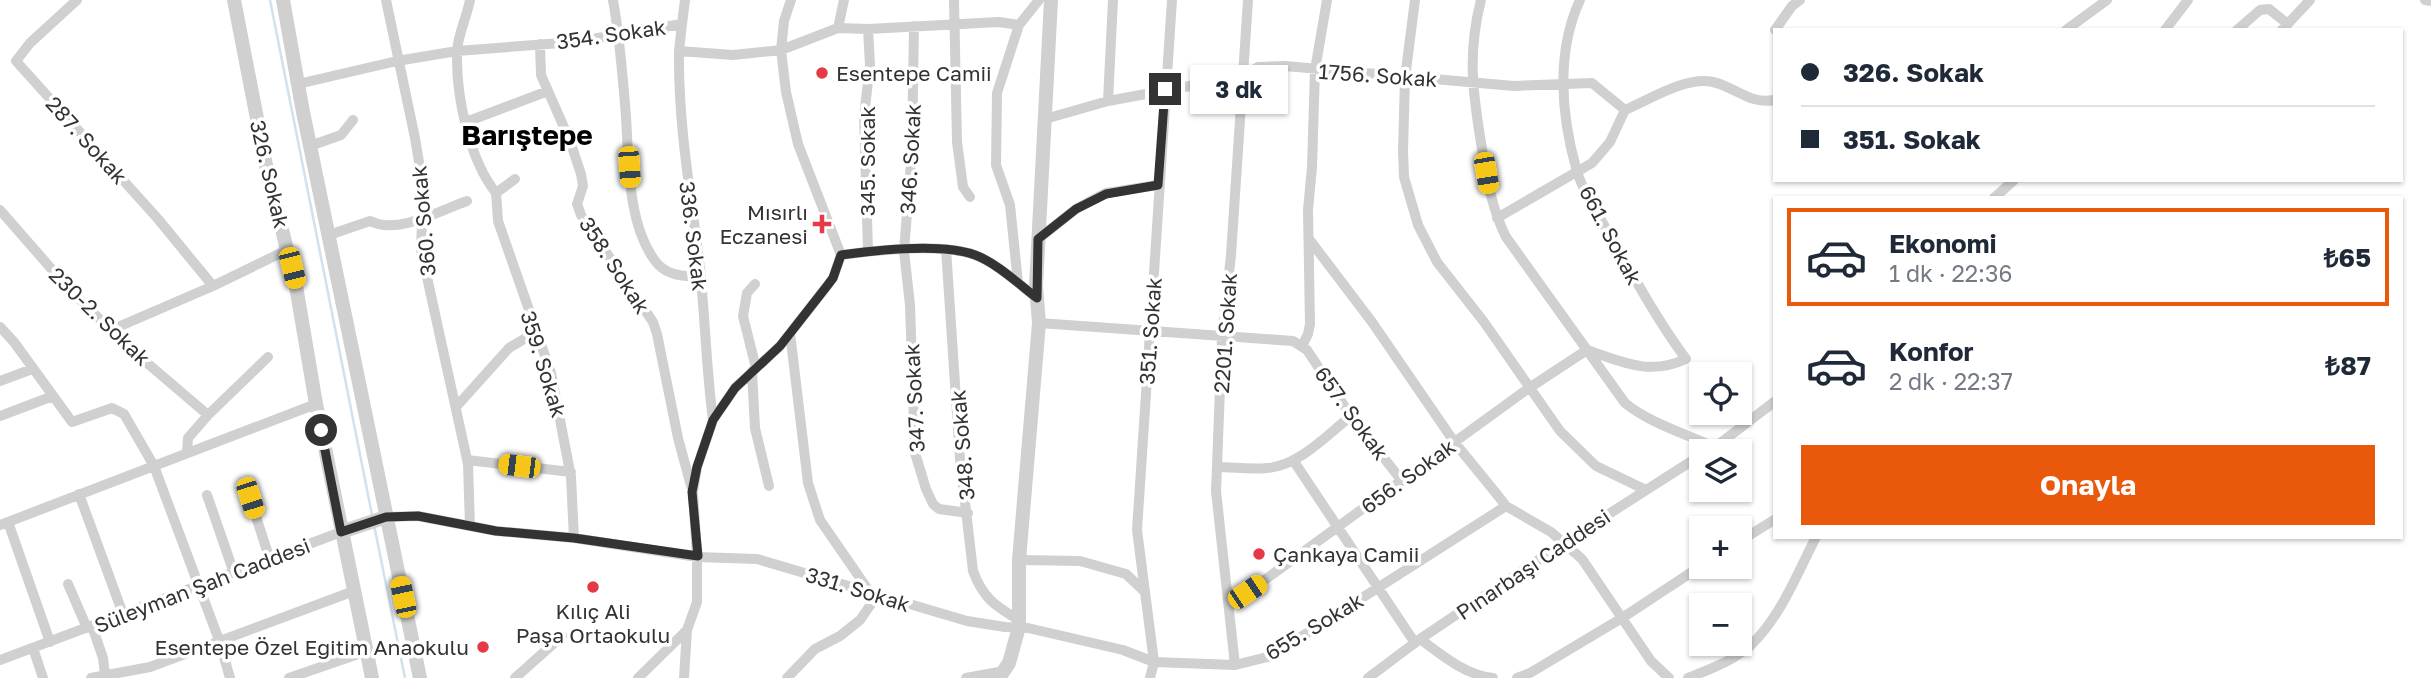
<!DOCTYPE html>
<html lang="tr">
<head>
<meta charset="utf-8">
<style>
	body { margin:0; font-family:"Golos Text",sans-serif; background:#f2f2f3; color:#1f2937; height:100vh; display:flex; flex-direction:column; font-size:26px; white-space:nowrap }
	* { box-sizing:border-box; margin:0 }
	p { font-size:23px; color:#747a83 }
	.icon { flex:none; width:38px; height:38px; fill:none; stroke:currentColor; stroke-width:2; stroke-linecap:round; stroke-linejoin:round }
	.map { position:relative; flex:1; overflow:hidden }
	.panel { position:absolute; left:1773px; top:196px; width:630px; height:343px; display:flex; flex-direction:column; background:#fff; border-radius:0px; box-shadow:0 2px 5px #0004 }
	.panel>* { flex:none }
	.hud { position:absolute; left:1773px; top:28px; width:630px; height:154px; border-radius:0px; box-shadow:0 2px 5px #0004; display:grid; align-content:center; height:154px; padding:0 28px; background:#fff }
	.controls { position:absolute; left:1689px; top:362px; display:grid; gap:14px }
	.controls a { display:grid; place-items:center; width:63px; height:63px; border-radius:0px; background:#fff; box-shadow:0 2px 5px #0004; font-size:35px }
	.end { position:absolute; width:32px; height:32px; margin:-16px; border:9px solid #333; background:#fff; box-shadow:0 0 0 4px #fff }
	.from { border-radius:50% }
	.bubble { position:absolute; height:49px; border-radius:0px; background:#fff; box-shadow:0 2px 5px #0004; font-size:23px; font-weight:700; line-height:49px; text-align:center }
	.car { position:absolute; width:21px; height:42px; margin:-21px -10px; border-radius:9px; box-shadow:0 0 5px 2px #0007; background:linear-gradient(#f5c518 24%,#345 0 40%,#f5c518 0 76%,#345 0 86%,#f5c518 0) }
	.hud b { display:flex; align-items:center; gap:24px; height:66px; font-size:26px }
	.hud b+b { border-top:2px solid #e0e1e3 }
	.hud i { width:18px; height:18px; background:#1f2937 }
	ul { padding:12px 0 0; list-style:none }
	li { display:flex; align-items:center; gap:21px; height:98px; margin:0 14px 10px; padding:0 14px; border:4px solid transparent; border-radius:0px }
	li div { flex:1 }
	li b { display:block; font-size:26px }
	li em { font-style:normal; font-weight:700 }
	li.selected { border-color:#ea580c }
	li>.icon { width:63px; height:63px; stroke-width:1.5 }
	.cta { display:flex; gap:14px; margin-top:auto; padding:14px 28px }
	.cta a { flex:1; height:80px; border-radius:0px; background:#ea580c; color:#fff; font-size:28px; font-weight:700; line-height:80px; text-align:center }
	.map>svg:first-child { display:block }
</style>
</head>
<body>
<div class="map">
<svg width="2431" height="678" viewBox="0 0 2431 678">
	<rect width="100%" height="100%" fill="#fff"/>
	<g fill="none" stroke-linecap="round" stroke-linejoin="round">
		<path stroke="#cfe2ee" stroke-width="2.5" d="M270,0L372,515
			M374,525L405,678"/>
		<path stroke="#d0d0d0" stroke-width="10" d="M77,0L30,43L16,61L158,219L213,286
			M386,0L415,138L421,174L423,196L421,250L468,464L470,526
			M470,0C467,17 457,36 457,53C456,96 469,159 496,193
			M613,0C620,39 623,78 626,117C629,161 627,225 656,262C666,275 684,277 699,276
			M954,0L957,142L963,187L970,197
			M1415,0L1405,78L1403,151L1404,177L1418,225L1437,262L1484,322L1560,431L1596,466L1646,490
			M1481,0C1467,54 1473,95 1482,149C1487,180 1492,209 1506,237L1625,403C1649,423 1687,434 1716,448
			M2425,0L2431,1
			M682,24L685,0
			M914,26L912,150L904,251L910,305L915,453L926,489L933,504L939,509L968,513
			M838,28L844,0
			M868,29L870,65L864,116L868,251
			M1775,30L1792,6L1800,0
			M2066,30L2107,0
			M2165,30L2188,0
			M2237,30L2260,10L2269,9L2288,24
			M2282,30L2310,0
			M540,44L541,75L570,141L581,174L583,186L577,204L581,215L653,322L657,334L678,438L691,486
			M679,51C678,122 690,190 699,259C705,313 706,367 713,420
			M298,84L397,61L457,51L574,42L682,24L679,51L733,55L781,50L838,28L868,29L999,22L1019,25
			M1108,101L1113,0
			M1045,119L1108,101L1244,76L1258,67L1285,66L1514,86L1592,83L1625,110
			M466,122L548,91
			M310,146L341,135L353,120
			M496,193L498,221L551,373L571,477L574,538
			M496,193L515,179
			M1994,198L2014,180
			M0,210L69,289L126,345L208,415
			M1497,218L1592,163L1610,142L1625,110C1649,100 1686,76 1713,82C1735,87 1751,105 1774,100
			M329,235L370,221C398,235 441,210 467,201
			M1038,239L1076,209L1106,193L1158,185
			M1309,239L1372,322L1455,443L1495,492L1506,506L1551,532L1582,559L1651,661L1669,678
			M946,249L960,459L973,571C983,598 995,606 1019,620
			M841,255C876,250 942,243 975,255C995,262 1020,285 1037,298
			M1018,283L1010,205L996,165L997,93L1019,25L1039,0
			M755,284L747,293L743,316L756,368
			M1039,323L1293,341L1307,350L1351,416L1402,481
			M0,327L14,342L72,422L112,408L124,414L154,466L219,640L230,678
			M111,330L213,286L287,250
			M790,333L808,483L820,520L869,591
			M1302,346L1308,334L1310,324L1308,210L1312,167L1315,70L1327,0
			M752,371L755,428L769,486
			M0,381L32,369
			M456,407L509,348L536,332
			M0,416L53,396
			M1710,451L1774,402
			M187,453L188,438L208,415L268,357
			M467,460L571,472
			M1293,460L1415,643
			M1217,467C1233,467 1251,470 1267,468C1299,466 1327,435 1351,416
			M79,494L123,614
			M207,495L234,573
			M250,498L270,560
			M386,517L418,516L496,531L574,538L697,557L757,559L967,621L1005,627L1028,628L1123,650L1154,662L1235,665L1271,656L1506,506
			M8,522L50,642
			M0,525L316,404
			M1740,541L1774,520
			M1019,560L1080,561L1126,574L1143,590
			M68,584L87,628
			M1228,599L1247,592L1259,584L1529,388L1587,350C1623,362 1649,376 1686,359C1658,321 1636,281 1613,240C1600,218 1583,193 1576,168C1561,114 1556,52 1580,0
			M92,626L103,658L105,675
			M1420,639C1442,655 1465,675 1493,678
			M33,648L43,678
			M0,660L341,532
			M1235,665L1216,491L1222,338L1231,255L1248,0
			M91,678L150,667L354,591
			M289,678L367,651
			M515,678L562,636
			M638,678L687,630L697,602V557L693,492L697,467L713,420L735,388L780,346L827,286L833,278L841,255L798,144L786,92L781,50L784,21L791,0
			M684,678L687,630
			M787,678L815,649L840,636L860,620L878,594
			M966,678L1004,671
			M1150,678L1154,662L1137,530L1172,0
			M1368,678L1420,639L1565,542L1701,455
			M1517,678L1530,673L1622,618L1701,566
			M1688,678C1710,669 1733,661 1751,645C1781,616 1797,574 1816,537"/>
		<path stroke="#d0d0d0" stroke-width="14" d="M234,0L266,165L296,286L316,404L372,678
			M283,0L302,107L420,678
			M341,532L386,517
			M999,678L1009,663L1019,627V560L1039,323L1036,286L1051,0"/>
	</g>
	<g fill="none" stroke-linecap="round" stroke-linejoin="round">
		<path stroke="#333" stroke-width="9" d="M321,430L341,532L386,517L418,516L496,531L574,538L698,556L692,492L697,467L713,420L735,388L780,346L827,286L833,278L841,255C877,250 942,243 975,255C995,262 1020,285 1037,298L1038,239L1076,209L1106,194L1158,185L1165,89"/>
	</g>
	<g fill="#e63946" stroke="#fff" stroke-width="2.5">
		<circle cx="822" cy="73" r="7"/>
		<path d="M818.5 213.5h7v7h7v7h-7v7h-7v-7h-7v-7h7z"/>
		<circle cx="1259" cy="554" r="7"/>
		<circle cx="593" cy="587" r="7"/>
		<circle cx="483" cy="647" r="7"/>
	</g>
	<g text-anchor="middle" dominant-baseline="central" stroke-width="7" stroke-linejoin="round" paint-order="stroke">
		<g font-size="21" fill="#333" stroke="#fff">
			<text transform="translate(611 34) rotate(-8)">354. Sokak</text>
			<text transform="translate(1378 75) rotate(4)">1756. Sokak</text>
			<text transform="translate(87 140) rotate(48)">287. Sokak</text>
			<text transform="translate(910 159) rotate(-87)">346. Sokak</text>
			<text transform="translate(867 161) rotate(-90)">345. Sokak</text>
			<text transform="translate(270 174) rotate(77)">326. Sokak</text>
			<text transform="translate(423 221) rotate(-95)">360. Sokak</text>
			<text transform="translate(1611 235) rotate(62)">661. Sokak</text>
			<text transform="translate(694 236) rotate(83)">336. Sokak</text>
			<text transform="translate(615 265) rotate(57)">358. Sokak</text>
			<text transform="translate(100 316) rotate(44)">230-2. Sokak</text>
			<text transform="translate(1150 331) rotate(-86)">351. Sokak</text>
			<text transform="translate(1225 333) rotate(-86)">2201. Sokak</text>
			<text transform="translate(544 364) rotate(73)">359. Sokak</text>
			<text transform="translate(914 398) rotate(-93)">347. Sokak</text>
			<text transform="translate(1352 413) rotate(54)">657. Sokak</text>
			<text transform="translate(962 445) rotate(-95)">348. Sokak</text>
			<text transform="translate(1408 476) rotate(-36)">656. Sokak</text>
			<text transform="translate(1533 564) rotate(-34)">Pınarbaşı Caddesi</text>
			<text transform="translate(202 585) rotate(-21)">Süleyman Şah Caddesi</text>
			<text transform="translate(858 589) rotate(17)">331. Sokak</text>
			<text transform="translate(1314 626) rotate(-31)">655. Sokak</text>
		</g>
		<g font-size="21" fill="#333" stroke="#fff" text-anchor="start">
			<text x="836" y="73">Esentepe Camii</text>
			<text x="808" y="212" text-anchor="end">Mısırlı<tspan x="808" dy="24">Eczanesi</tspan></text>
			<text x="1273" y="554">Çankaya Camii</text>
			<text x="593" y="611" text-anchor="middle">Kılıç Ali<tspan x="593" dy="24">Paşa Ortaokulu</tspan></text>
			<text x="469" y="647" text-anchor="end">Esentepe Özel Eğitim Anaokulu</text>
		</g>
		<g font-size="28" font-weight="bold" fill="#000" stroke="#fff">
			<text x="527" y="134">Barıştepe</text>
		</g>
	</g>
</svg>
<div class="controls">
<a><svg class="icon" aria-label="locate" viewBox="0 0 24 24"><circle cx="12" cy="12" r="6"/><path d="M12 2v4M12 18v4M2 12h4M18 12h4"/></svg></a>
<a><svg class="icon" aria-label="layers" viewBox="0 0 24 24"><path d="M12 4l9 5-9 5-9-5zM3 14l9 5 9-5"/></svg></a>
<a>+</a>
<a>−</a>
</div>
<i class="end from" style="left:321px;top:430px"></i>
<i class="end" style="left:1165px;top:89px"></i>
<div class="bubble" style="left:1190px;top:65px;width:98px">3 dk</div>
<i class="car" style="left:629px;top:167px;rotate:176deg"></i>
<i class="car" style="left:1486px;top:173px;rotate:170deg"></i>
<i class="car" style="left:292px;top:268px;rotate:166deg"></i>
<i class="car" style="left:519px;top:466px;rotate:277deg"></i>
<i class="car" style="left:250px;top:498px;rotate:162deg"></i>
<i class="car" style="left:1247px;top:592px;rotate:56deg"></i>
<i class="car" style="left:403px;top:597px;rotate:348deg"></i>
<div class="hud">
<b><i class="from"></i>326. Sokak</b>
<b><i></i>351. Sokak</b>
</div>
<section class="panel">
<ul>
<li class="selected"><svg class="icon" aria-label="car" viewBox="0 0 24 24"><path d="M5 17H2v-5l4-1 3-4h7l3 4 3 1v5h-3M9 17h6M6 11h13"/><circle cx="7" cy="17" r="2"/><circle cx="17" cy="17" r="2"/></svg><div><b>Ekonomi</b><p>1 dk · 22:36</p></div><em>₺65</em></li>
<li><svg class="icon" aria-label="car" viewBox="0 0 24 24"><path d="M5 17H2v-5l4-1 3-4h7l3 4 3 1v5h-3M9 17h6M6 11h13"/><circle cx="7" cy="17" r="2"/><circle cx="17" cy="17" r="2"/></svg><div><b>Konfor</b><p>2 dk · 22:37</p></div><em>₺87</em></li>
</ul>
<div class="cta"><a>Onayla</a></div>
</section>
</div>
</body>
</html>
